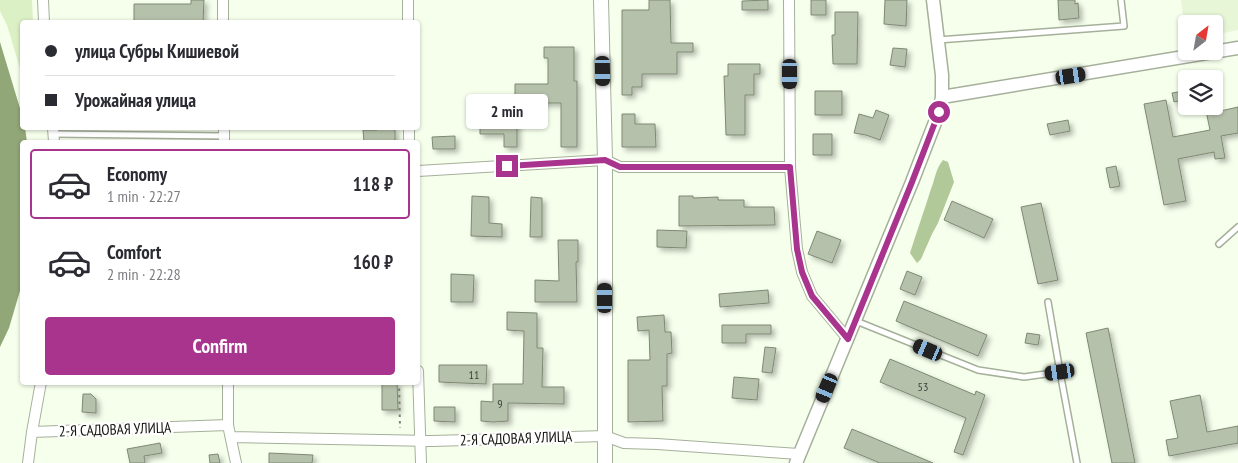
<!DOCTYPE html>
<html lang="en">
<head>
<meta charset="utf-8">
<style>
	body { margin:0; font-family:"PT Sans Narrow",sans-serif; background:#f2f2f3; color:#2b2b33; height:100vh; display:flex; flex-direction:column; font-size:19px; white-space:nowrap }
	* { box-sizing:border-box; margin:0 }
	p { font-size:16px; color:#7c7c81 }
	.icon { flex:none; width:28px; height:28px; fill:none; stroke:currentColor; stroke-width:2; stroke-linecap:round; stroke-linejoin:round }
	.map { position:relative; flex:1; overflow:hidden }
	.sheet { position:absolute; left:20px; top:140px; width:400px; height:245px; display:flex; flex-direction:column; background:#fff; border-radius:5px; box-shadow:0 1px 4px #0004 }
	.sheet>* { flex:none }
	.hud { position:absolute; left:20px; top:20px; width:400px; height:110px; border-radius:5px; box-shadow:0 1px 4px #0004; display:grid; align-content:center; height:110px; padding:0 25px; background:#fff }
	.needle { width:32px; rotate:31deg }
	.tools { position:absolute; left:1178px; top:15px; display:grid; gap:10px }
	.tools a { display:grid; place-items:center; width:45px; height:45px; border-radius:5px; background:#fff; box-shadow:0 1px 4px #0004; font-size:25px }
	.end { position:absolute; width:22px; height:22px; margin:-11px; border:6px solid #a9348d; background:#fff; box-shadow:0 0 0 2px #fff }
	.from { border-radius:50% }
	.bubble { position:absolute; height:35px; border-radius:5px; background:#fff; box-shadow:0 1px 4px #0004; font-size:16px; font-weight:700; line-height:35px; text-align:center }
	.car { position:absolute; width:15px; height:30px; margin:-15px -8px; border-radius:6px; box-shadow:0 0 4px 1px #0007; background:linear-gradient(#222 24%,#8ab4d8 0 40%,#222 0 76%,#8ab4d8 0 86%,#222 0) }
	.hud b { display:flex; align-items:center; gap:18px; height:48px; font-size:19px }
	.hud b+b { border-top:1px solid #e1e1e2 }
	.hud i { width:12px; height:12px; background:#2b2b33 }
	ul { padding:9px 0 0; list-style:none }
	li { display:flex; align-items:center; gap:15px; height:70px; margin:0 10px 8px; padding:0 15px; border:2px solid transparent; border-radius:5px }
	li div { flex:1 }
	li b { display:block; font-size:19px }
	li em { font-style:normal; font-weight:700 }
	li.selected { border-color:#a9348d }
	li>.icon { width:45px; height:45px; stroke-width:1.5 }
	.button { display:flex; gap:10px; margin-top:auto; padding:10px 25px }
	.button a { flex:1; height:58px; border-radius:5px; background:#a9348d; color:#fff; font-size:20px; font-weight:700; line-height:58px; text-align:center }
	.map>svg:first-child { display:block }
</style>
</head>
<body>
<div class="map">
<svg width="1238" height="463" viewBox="0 0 1238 463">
	<defs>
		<filter id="shadow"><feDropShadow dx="3.5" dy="3.5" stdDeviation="2.5" flood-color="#0004"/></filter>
	</defs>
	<rect width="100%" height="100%" fill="#f6ffec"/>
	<path fill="#e7f6d7" d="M1181,0H1238V30L1214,35V24H1186V41Z"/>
	<path fill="#dcf0c6" d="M0,0H32L33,22H22V75L7,25L0,11Z"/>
	<path fill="#b1c898" d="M943,160L948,162L954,182L938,223L932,234L921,259L917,263L910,253C917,231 924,211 931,189C935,179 936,168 943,160Z"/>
	<path fill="#91a778" d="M0,42L22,115V128H25L27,142H22V284L9,328L0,347Z"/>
	<path fill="#b6c1ab" stroke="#7e8873" filter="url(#shadow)" d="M191,0H204L203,22H134V4H191Z
		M649,0H670L671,43H693V52H677V74H642V87H632V95H622V10H649Z
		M768,0V10H742V1Z
		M811,0H826V15H811Z
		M885,0H907L906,26L884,24Z
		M1058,0H1075V4L1078,3L1079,18L1059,20Z
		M835,12H858L857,64H833L832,35H835Z
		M544,47H574V81H577V147H561V103H537V112H515V84H548V58H544Z
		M893,48L907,49L905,67L890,65Z
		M728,64H760V74H754V95H745V135H726L724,76H728Z
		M815,91H842V115H815Z
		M1184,91L1186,99L1174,102L1172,93Z
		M1166,100L1173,137L1210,130L1205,106H1215L1216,112L1238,107V133L1221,136L1225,158L1215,159L1214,152L1178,159L1186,201L1164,205L1144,104Z
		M876,110L889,115L880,140L866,135L854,133L859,114L873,118Z
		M622,114H635V124H655L656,147H622Z
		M480,117H517V147H504V134H480Z
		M1068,120L1070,131L1050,135L1047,124Z
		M377,128H395V142H364L363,130H377Z
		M813,134H832V155H813Z
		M455,136V149H433L432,137Z
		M1116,166L1120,186L1110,188L1106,168Z
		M472,196L489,197V223L502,224V237L471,236Z
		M679,196H693V198L718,197V200H744V207H774L775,225L679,226Z
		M531,197L542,198V237H530Z
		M952,201L993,219L984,238L944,220Z
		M1041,203L1058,280L1038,284L1021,207Z
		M657,230L687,231L686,248L657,247Z
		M817,231L841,240L832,263L808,254Z
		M558,240H578V262H576L577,302H535V280L559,281Z
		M907,271L922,277L915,295L900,289Z
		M451,274L474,275L473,302H451Z
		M768,290L769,303L720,307L719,294Z
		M904,301L987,335L978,356L896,321Z
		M507,312L537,313V348H543L542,387H564V404L508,403V421L493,422L481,421V401L493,402V384H523L524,331L507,330Z
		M664,315L665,332H671L672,353L667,354V386H662L663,421L628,422V360H650L649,330L638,331L637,317Z
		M722,325H771V334H746V343H722Z
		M1108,328L1135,463H1112L1086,333Z
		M1027,333L1040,335L1038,345L1025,343Z
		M765,347L776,348L772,373L762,372Z
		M890,359L975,395L976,391L985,395L963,455L954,452L966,418L880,382Z
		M439,365H487L486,384L439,382Z
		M734,377L759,379L757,400L732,398Z
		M382,382H397L398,410H382Z
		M83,394H91L96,399V413L82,412Z
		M1200,395L1207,432L1238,426V443L1169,456L1166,440L1178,438L1170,401Z
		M434,407H455V422L434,421Z
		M852,429L933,463H880L844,448Z
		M160,443L162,453L144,456L145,463H130L127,449Z
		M269,453L313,455L312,463H269Z
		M218,454L220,463H210L209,455Z"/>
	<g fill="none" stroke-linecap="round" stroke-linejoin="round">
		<g stroke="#a5b09a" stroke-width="8">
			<path id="service" d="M938,40L1124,26L1121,0
				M54,134L224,136
				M1219,244L1238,227
				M1048,302L1060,372
				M856,321L978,370L1024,377L1060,372L1077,463"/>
		</g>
		<g stroke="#a5b09a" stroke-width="12">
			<path id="minor" d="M43,0L44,22
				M223,0V22
				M408,0V22
				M789,0L790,167L797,249L802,272L812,296L848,339
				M53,128L54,142
				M224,128V142
				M409,128V142
				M418,171L605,160L620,167H790
				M418,371L421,463
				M228,382V425L236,463
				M32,432L228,425
				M231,437L432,441L605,436L624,443L657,444L799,454
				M28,463L32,432L41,382"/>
		</g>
		<g stroke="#a5b09a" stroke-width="15">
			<path id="tertiary" d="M942,97L1238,48
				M796,463L912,182L939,112L942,97V75L933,0"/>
		</g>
		<g stroke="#a5b09a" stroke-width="16">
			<path id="secondary" d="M601,0L605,160V463"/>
		</g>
		<path stroke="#7d8275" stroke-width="2" stroke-dasharray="2.5 4" stroke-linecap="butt" d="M399,382L400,428"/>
		<use href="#service" stroke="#fff" stroke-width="5"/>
		<use href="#minor" stroke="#fff" stroke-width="10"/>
		<use href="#tertiary" stroke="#fff" stroke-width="12"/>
		<use href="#secondary" stroke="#fff" stroke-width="14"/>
	</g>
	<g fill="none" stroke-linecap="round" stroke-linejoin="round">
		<path stroke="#a9348d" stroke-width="6" d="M507,166L605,160L620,167H790L797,249L802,272L812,296L848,339L912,182L939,112"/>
	</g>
	<g text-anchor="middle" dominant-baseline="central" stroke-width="4.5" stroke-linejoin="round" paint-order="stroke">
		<g font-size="12" fill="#3c4135">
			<text x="474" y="374">11</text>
			<text x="923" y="386">53</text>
			<text x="500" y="403">9</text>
		</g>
		<g font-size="15" fill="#13160e" stroke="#fff">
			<text transform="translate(115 429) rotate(-2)">2-Я САДОВАЯ УЛИЦА</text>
			<text transform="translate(516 438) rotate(-2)">2-Я САДОВАЯ УЛИЦА</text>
		</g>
	</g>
</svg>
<div class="tools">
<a><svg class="needle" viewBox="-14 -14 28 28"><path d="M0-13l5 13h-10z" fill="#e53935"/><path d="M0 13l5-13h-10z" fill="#7c7c81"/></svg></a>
<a><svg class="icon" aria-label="layers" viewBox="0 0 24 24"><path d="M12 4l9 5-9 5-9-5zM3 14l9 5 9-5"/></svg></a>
</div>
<i class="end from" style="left:939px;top:112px"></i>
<i class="end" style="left:507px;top:166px"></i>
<div class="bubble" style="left:466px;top:94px;width:82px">2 min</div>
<i class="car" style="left:603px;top:71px;rotate:179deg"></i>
<i class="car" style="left:790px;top:74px;rotate:180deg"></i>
<i class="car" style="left:1071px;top:76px;rotate:81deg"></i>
<i class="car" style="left:605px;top:298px;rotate:0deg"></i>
<i class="car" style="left:928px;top:350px;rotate:293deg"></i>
<i class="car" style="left:1060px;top:372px;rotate:262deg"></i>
<i class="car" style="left:827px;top:388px;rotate:203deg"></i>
<div class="hud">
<b><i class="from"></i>улица Субры Кишиевой</b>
<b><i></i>Урожайная улица</b>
</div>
<section class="sheet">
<ul>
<li class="selected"><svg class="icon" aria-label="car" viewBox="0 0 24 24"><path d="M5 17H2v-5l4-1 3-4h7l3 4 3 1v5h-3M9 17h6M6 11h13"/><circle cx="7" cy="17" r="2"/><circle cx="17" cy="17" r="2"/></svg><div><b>Economy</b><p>1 min · 22:27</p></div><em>118 ₽</em></li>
<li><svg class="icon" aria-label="car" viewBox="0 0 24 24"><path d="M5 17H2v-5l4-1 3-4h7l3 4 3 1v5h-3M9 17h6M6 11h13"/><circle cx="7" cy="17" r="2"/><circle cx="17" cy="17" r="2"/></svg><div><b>Comfort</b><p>2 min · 22:28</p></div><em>160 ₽</em></li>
</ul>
<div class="button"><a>Confirm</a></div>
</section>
</div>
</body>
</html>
